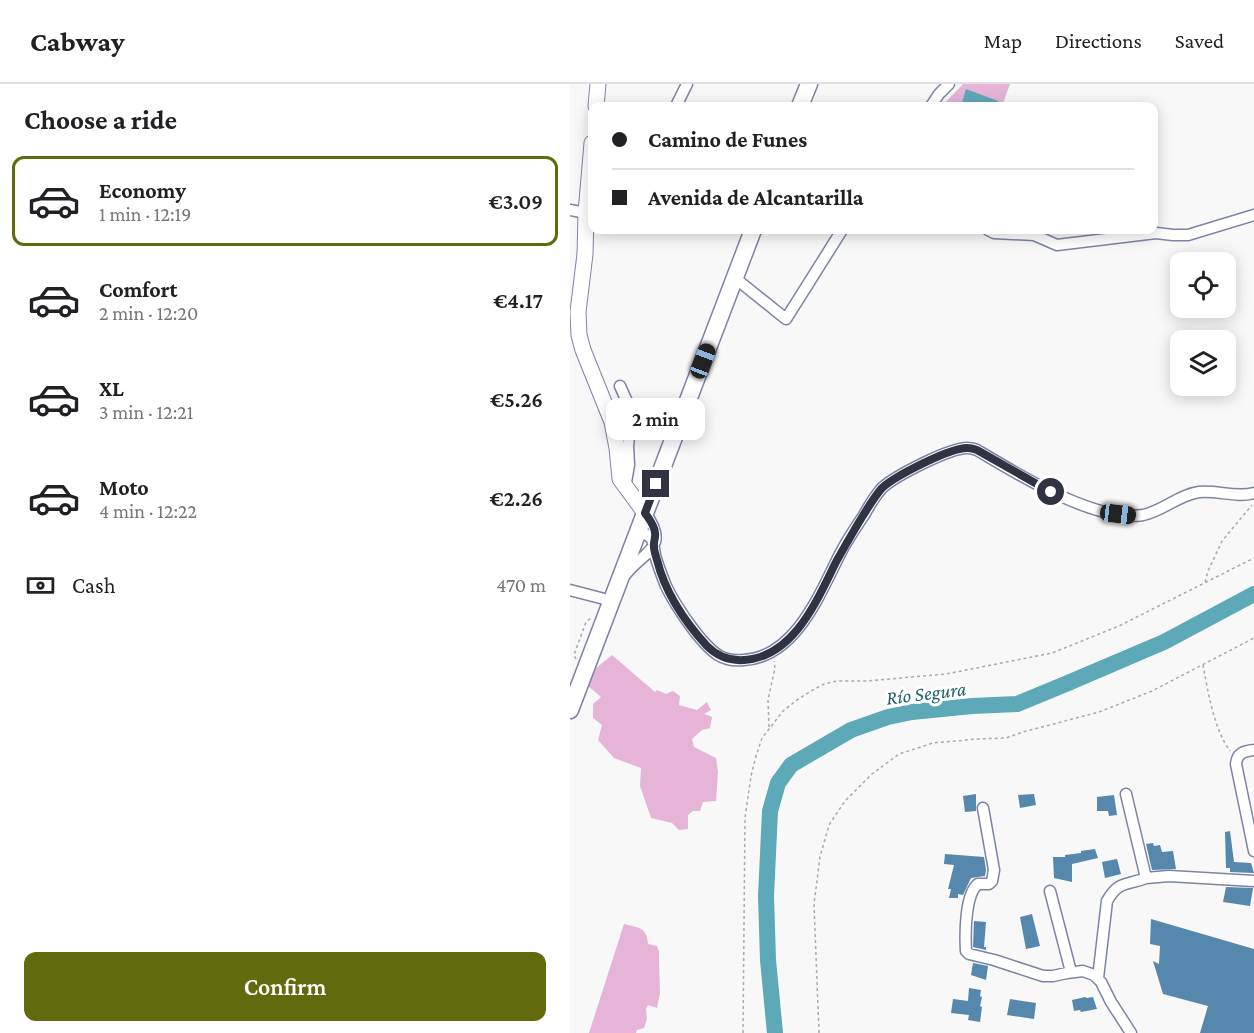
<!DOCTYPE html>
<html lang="en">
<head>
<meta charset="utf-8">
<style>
	body { margin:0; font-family:"Crimson Pro",serif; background:#f2f2f2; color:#202124; height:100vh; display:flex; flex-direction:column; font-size:22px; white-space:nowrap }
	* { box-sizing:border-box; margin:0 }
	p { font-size:20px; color:#757577 }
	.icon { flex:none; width:33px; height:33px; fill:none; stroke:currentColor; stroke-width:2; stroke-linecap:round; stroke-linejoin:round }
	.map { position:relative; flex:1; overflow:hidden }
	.drawer { display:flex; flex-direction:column; background:#fff; width:570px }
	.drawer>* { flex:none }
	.top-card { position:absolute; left:18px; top:18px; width:570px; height:132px; border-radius:12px; box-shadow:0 3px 15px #0003; display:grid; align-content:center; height:132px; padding:0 24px; background:#fff }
	.fabs { position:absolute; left:600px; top:168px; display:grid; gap:12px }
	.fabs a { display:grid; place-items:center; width:66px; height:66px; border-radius:12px; background:#fff; box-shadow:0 3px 15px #0003; font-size:30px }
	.end { position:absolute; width:27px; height:27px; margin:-14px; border:8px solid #303341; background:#fff; box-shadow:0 0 0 3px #fff }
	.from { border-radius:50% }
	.bubble { position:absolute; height:42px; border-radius:12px; background:#fff; box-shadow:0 3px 15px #0003; font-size:20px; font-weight:600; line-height:42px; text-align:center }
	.car { position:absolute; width:18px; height:36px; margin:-18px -9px; border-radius:8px; box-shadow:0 0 4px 2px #0007; background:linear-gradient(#222 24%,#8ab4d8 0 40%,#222 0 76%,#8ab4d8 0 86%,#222 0) }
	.top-card b { display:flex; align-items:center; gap:21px; height:57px; font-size:22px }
	.top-card b+b { border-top:2px solid #e0e0e0 }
	.top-card i { width:15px; height:15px; background:#202124 }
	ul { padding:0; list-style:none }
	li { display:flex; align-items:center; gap:18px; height:90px; margin:0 12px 9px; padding:0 12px; border:3px solid transparent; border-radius:12px }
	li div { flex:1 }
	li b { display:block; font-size:22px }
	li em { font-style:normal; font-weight:600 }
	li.current { border-color:#626a0e }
	li>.icon { width:54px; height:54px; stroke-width:1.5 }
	h2 { padding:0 24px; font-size:27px; line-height:72px }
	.pay { display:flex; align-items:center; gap:15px; height:66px; padding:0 24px; font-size:22px }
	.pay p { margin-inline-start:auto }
	.action { display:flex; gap:12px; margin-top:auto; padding:12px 24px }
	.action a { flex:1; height:69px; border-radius:12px; background:#626a0e; color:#fff; font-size:24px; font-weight:600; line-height:69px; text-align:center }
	header { display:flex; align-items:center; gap:36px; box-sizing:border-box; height:84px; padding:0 30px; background:#fff; border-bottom:2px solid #e0e0e0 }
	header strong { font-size:28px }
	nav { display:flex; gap:33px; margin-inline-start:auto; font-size:21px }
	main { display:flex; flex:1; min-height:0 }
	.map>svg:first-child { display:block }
</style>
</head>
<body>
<header>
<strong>Cabway</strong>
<nav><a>Map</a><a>Directions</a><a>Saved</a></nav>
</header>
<main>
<section class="drawer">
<h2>Choose a ride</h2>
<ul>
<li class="current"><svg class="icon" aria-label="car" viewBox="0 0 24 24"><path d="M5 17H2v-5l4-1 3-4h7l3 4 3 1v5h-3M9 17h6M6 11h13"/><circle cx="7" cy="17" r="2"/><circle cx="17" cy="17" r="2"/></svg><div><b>Economy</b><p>1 min · 12:19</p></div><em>€3.09</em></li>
<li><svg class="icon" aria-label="car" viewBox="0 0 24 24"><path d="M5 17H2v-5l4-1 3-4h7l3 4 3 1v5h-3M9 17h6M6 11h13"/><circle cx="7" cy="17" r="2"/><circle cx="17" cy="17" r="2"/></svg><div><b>Comfort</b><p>2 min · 12:20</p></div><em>€4.17</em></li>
<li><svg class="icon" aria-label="car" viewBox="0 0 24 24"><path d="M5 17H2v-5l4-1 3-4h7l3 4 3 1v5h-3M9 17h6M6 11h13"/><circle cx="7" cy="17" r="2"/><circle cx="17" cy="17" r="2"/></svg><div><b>XL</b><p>3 min · 12:21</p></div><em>€5.26</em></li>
<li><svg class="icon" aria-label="car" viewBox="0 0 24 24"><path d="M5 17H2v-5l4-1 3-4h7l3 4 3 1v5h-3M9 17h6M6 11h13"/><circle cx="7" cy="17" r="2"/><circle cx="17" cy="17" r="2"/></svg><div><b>Moto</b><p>4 min · 12:22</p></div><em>€2.26</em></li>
</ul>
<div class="pay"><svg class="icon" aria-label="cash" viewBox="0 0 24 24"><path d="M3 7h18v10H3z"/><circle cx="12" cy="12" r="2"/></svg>Cash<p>470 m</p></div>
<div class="action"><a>Confirm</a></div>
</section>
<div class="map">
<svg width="684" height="949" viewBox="0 0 684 949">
	<rect width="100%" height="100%" fill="#f8f8f8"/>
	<path fill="#e5b4d6" d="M393,0H440L432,22H372Z
		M42,571L85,608L87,606L96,610L103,607L110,612L109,621L127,626L137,618L141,626L134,630L142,633L140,644L132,646L122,655L124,663L146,674L148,688L146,717L133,718L130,727H123L118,731V745L109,746L102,739L81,734L70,702L71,684L44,674L28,656L32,641L23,634V620L31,613L18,602L25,585Z
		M54,840C69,844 77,843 78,860L87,862L89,867V877L90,909L87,924L78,921L76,925L77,935L74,944L67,946L66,949H19Z"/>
	<path fill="#5da9b7" d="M396,5L428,17L426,22H391Z"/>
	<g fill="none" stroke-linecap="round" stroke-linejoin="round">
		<path stroke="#5da9b7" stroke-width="16" d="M205,949L198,876L196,812L200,727L208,699L221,681L281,646L318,633L342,628L402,622L447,620L498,599L594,558L684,510"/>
	</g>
	<path fill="#5687ac" d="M406,710V727L395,728L393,712Z
		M464,710L466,721L450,724L448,711Z
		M544,711L547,731L539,732L538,727H527V713Z
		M660,747L664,778L681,779L684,789L660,788V784H656L655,748Z
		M583,759L584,762L590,761L592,768L603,767L606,785L582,786L576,760Z
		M525,765L528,774L502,780V798L484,794L483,773H495V771L511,769V767Z
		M375,770L414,773L416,786L415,792L401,794L393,811L388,810V814H379L381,805H378L384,781L374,780Z
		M547,775L551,790L535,794L532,778Z
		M656,803L683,804L680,822L653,818Z
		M462,830L470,862L456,865L450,833Z
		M581,835L684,865V949H630L638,922L593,910L583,877L589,880L590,862L580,860Z
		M404,837L416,838L414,863H416V866L403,863Z
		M403,879L418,882L416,896L401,891Z
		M399,904L411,906L410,912L412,913L410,922L412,923L410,938L398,936L399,931L381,929L383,915L398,917Z
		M515,913L517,914L523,913L527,925L511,928L510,926L504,927L502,916Z
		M440,915L466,919L464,935L437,931Z"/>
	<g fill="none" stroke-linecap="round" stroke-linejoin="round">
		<g stroke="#7c84a5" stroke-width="13">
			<path id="street" d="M106,22L117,0
				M361,22L369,10L379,0
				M0,126L16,129
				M418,146L424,149L464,151L487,161L586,149L603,151H618L684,131
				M165,194L216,235L272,146
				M50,302L59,322L61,332L58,362L59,381L55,404
				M67,450L74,449L81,454C84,459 84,465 85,471C88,482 92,492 96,502C105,521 130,559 148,571C156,576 165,577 174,576C226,573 250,509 270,470C277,456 286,443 294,431C299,422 305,412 312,404C325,392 381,363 398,364C401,364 404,365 407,366C447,390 526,439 573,431C593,427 608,411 629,408C647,406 666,414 684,409
				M56,490C74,467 101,464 75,429
				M0,506L42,517
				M684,666C674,667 667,669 666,680L684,767
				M556,710L576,794L599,792L684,797
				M413,724L424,786L422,797L419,800H408C395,810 395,850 396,867L399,870L424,876L473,892H483L497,889L513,887L524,891L531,898L541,918L561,949
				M480,807L501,888
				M528,894L537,817C549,796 556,802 576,794"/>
		</g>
		<g stroke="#7c84a5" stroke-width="17">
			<path id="secondary" d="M26,22L28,0
				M22,59L16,129L15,170L8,228L9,251L13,266L42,338L47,364L50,395L75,429"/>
		</g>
		<g stroke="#7c84a5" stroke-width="19">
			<path id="primary" d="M230,22L239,0
				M0,626L183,146"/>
		</g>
		<path stroke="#a8a9af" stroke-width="1.5" stroke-dasharray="3 3" stroke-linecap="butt" d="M635,498L638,487L652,457L682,421
			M6,575L4,571L16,538L21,534
			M633,581C638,608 644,645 660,667
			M199,643L198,616L205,584L204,577
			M173,949L175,734L181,692L186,672L192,654L213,627L227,616L241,607L254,600L267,597H297L376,590L482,569L549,542L684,474
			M249,949L244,820L250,773L259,741L275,717L302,690L329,670L363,659L407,655L436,654L453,648L529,628L582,607L684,554"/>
		<use href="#street" stroke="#fff" stroke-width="10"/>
		<use href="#secondary" stroke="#fff" stroke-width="15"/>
		<use href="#primary" stroke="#fff" stroke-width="16"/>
	</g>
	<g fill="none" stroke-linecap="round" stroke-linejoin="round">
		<path stroke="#303341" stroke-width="8" d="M86,400L75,429C79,435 85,442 85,449C86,454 83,458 84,463C84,467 86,472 87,476C95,508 115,538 137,562C148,573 160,577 174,576C224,573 247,516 266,478C275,462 284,446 294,430C299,422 305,412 312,404C325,392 381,363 398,364C401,364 404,365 407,366L481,408"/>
	</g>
	<g text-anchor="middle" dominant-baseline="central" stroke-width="6" stroke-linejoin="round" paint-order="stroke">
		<g font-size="20" font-style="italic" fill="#21606a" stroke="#fff">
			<text transform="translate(356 609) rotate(-7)">Río Segura</text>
		</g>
	</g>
</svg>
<div class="fabs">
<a><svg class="icon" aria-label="locate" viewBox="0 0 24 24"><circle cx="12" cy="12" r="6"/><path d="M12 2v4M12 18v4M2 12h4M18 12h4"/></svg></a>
<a><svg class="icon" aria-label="layers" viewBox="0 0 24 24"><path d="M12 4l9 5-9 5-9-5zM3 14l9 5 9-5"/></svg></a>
</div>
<i class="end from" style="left:481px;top:408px"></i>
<i class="end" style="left:86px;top:400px"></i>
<div class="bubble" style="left:36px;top:314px;width:99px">2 min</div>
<i class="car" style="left:133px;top:277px;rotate:21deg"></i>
<i class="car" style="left:548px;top:430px;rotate:97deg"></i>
<div class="top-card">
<b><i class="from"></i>Camino de Funes</b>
<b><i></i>Avenida de Alcantarilla</b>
</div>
</div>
</main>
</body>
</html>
